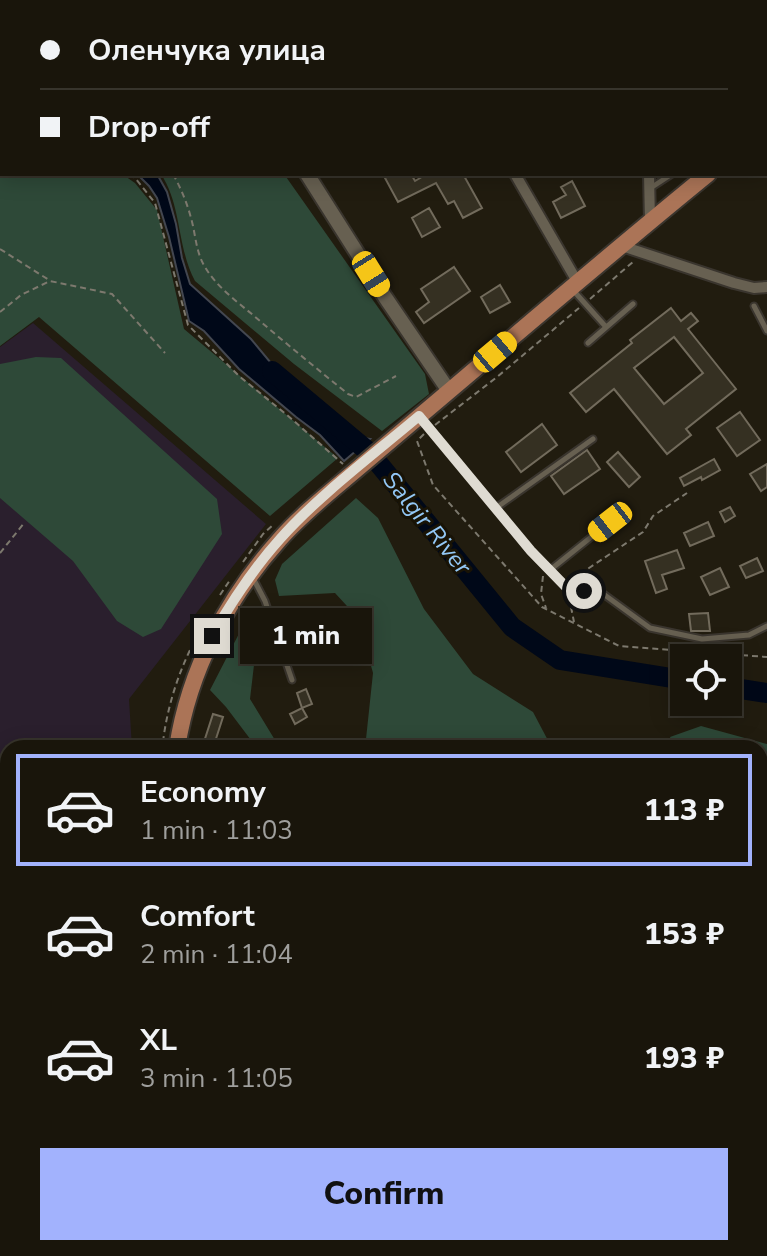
<!DOCTYPE html>
<html lang="en">
<head>
<meta charset="utf-8">
<style>
	body { margin:0; font-family:"Nunito Sans",sans-serif; background:#262219; color:#f1f3f6; height:100vh; display:flex; flex-direction:column; font-size:30px; white-space:nowrap }
	* { box-sizing:border-box; margin:0 }
	p { font-size:26px; color:#9f9f9d }
	.icon { flex:none; width:44px; height:44px; fill:none; stroke:currentColor; stroke-width:2; stroke-linecap:round; stroke-linejoin:round }
	.map { position:relative; flex:1; overflow:hidden }
	.panel { position:absolute; left:0px; top:740px; width:768px; height:516px; display:flex; flex-direction:column; background:#19150b; border-radius:24px 24px 0 0; box-shadow:0 4px 20px #0003,0 0 0 2px #37342c }
	.panel>* { flex:none }
	.hud { position:absolute; left:0px; top:0px; width:768px; height:176px; box-shadow:0 4px 20px #0003,0 0 0 2px #37342c; display:grid; align-content:center; height:176px; padding:0 40px; background:#19150b }
	.fabs { position:absolute; left:670px; top:644px; display:grid; gap:16px }
	.fabs a { display:grid; place-items:center; width:72px; height:72px; border-radius:0px; background:#19150b; box-shadow:0 4px 20px #0003,0 0 0 2px #37342c; font-size:40px }
	.end { position:absolute; width:36px; height:36px; margin:-18px; border:10px solid #dfdbd2; background:#111; box-shadow:0 0 0 4px #111 }
	.from { border-radius:50% }
	.bubble { position:absolute; height:56px; border-radius:0px; background:#19150b; box-shadow:0 4px 20px #0003,0 0 0 2px #37342c; font-size:26px; font-weight:800; line-height:56px; text-align:center }
	.car { position:absolute; width:24px; height:48px; margin:-24px -12px; border-radius:10px; box-shadow:0 0 6px 2px #0007; background:linear-gradient(#f5c518 24%,#345 0 40%,#f5c518 0 76%,#345 0 86%,#f5c518 0) }
	.hud b { display:flex; align-items:center; gap:28px; height:76px; font-size:30px }
	.hud b+b { border-top:2px solid #37342c }
	.hud i { width:20px; height:20px; background:#f1f3f6 }
	ul { padding:14px 0 0; list-style:none }
	li { display:flex; align-items:center; gap:24px; height:112px; margin:0 16px 12px; padding:0 24px; border:4px solid transparent; border-radius:0px }
	li div { flex:1 }
	li b { display:block; font-size:30px }
	li em { font-style:normal; font-weight:800 }
	li.active { border-color:#a2b2fd }
	li>.icon { width:72px; height:72px; stroke-width:1.5 }
	.cta { display:flex; gap:16px; margin-top:auto; padding:16px 40px }
	.cta a { flex:1; height:92px; border-radius:0px; background:#a2b2fd; color:#111; font-size:32px; font-weight:800; line-height:92px; text-align:center }
	.map>svg:first-child { display:block }
</style>
</head>
<body>
<div class="map">
<svg width="767" height="1256" viewBox="0 0 767 1256">
	<rect width="100%" height="100%" fill="#211c0f"/>
	<path fill="#2a1f2d" d="M33,323L266,524L129,699L132,748H8V991L0,994V347Z"/>
	<path fill="#2e4938" d="M0,0H175L176,2H2V137H0Z
		M2,163V174H122L135,183L157,210L184,329L338,458L270,516L39,317L0,346V164Z
		M161,174H284L425,374L429,394L382,431L294,364L195,281C177,248 182,206 161,174Z
		M36,357L61,358L217,499L222,534L161,629L143,637L117,621L73,561L0,498V364Z
		M356,498L378,518L424,609L473,674L533,712L552,748H367L366,739L373,673L358,618L335,593L279,596L275,580L282,564Z
		M246,620L258,631L250,699L278,745L285,748H257L226,707L210,690Z
		M701,726L767,744V831L760,830V748H674L670,737Z
		M767,967V1154L760,1158V971Z"/>
	<path fill="#000818" stroke="#434750" stroke-width="2" d="M137,174H157L167,192L176,224L182,258L190,284L251,339L314,415L349,436L370,439L344,461L320,435L296,417L239,369L204,331L189,321L169,237L157,198L149,186Z
		M767,1205V1256H685L698,1248H760V1210Z"/>
	<g fill="none" stroke-linecap="round" stroke-linejoin="round">
		<path stroke="#000818" stroke-width="20" d="M272,371L370,453L512,627L560,660L684,680
			M728,687L767,693"/>
	</g>
	<path fill="#353022" stroke="#726b5c" stroke-width="2" fill-rule="evenodd" d="M393,174H411L415,181L427,174H463L482,208L463,218L454,201L448,204L436,183L398,202L385,178Z
		M572,181L585,206L561,218L553,202L566,195L561,187Z
		M429,208L440,227L422,237L412,218Z
		M454,267L470,291L424,323L416,312L429,302L421,289Z
		M500,285L510,302L490,313L481,297Z
		M671,308L681,321L691,313L698,321L688,329L736,389L686,429L691,435L667,454L614,389L586,412L570,393L632,343L630,340ZM674,337L703,373L664,404L634,368Z
		M740,412L760,440L737,456L717,428Z
		M542,424L557,445L521,472L506,452Z
		M587,450L600,469L564,494L551,476Z
		M618,452L640,477L629,487L607,462Z
		M714,459L720,470L702,480L701,477L684,486L680,478Z
		M767,464V487L761,491L750,474Z
		M730,507L735,516L725,522L720,512Z
		M708,522L714,536L690,546L684,533Z
		M677,550L684,568L662,575L667,589L656,593L645,561Z
		M757,558L763,571L746,578L740,566Z
		M720,568L729,587L710,595L701,577Z
		M708,613L710,631H691L689,614Z
		M306,689L312,704L302,708L297,693Z
		M302,708L307,717L295,724L290,714Z
		M213,714L223,717L213,748H202Z"/>
	<g fill="none" stroke-linecap="round" stroke-linejoin="round">
		<g stroke="#3a352e" stroke-width="9">
			<path id="service" d="M440,0L443,2
				M766,87L767,86
				M649,189L672,174
				M572,289L606,327
				M754,306L767,331
				M588,343L633,304
				M421,418L531,551L567,588L602,593L650,628L702,639L749,635L767,626
				M496,508L593,439
				M550,570L610,522
				M253,578L265,601L292,680
				M0,931L8,947
				M760,956L767,952
				M760,1169L767,1165
				M617,1256L631,1248"/>
		</g>
		<g stroke="#3a352e" stroke-width="14">
			<path id="minor" d="M417,0L418,2
				M614,0L616,2
				M308,2L312,0
				M515,174L578,283
				M649,174L650,222
				M622,246L734,283L754,288L767,287
				M0,1013L8,1009
				M299,1248L304,1256
				M191,1256L207,1248"/>
		</g>
		<g stroke="#3a352e" stroke-width="18">
			<path id="secondary" d="M196,0L198,2
				M307,174L385,297L449,391"/>
		</g>
		<g stroke="#3a352e" stroke-width="20">
			<path id="primary" d="M766,126L767,125
				M177,748C189,670 227,598 280,539C302,514 330,492 356,470C393,439 430,407 467,376C547,308 627,240 708,174
				M335,1248L339,1256"/>
		</g>
		<path stroke="#7d796e" stroke-width="2" stroke-dasharray="6 4" stroke-linecap="butt" d="M0,6L2,3
			M0,126H2
			M0,159H2
			M129,174L136,179L155,203L188,325L239,376L287,415L343,464
			M173,174C182,190 189,208 193,226C196,240 197,254 205,267C216,286 236,301 253,315C284,342 316,368 348,394L356,397L396,376
			M0,249L49,280
			M590,299L634,261
			M0,312L21,295L50,281L112,294L165,353
			M435,425L497,377L579,308
			M424,434L417,441L433,485L542,607L619,646L767,657
			M0,553L25,522
			M243,562L263,534L274,524
			M543,576L541,594L546,608
			M573,581L577,576L643,532L653,516L687,493
			M220,595L230,580
			M569,597L574,622
			M163,742C167,708 178,673 194,642"/>
		<use href="#service" stroke="#676051" stroke-width="5"/>
		<use href="#minor" stroke="#676051" stroke-width="10"/>
		<use href="#secondary" stroke="#676051" stroke-width="14"/>
		<use href="#primary" stroke="#ab7457" stroke-width="16"/>
	</g>
	<g fill="none" stroke-linecap="round" stroke-linejoin="round">
		<path stroke="#dfdbd2" stroke-width="10" d="M212,636C232,601 253,569 280,539C318,496 374,454 419,416L531,551L567,588L584,591"/>
	</g>
	<g text-anchor="middle" dominant-baseline="central" stroke-width="6" stroke-linejoin="round" paint-order="stroke">
		<g font-size="24" font-style="italic" fill="#93c7f5" stroke="#181306">
			<text transform="translate(427 523) rotate(51)">Salgir River</text>
		</g>
	</g>
</svg>
<div class="fabs">
<a><svg class="icon" aria-label="locate" viewBox="0 0 24 24"><circle cx="12" cy="12" r="6"/><path d="M12 2v4M12 18v4M2 12h4M18 12h4"/></svg></a>
</div>
<i class="end from" style="left:584px;top:591px"></i>
<i class="end" style="left:212px;top:636px"></i>
<div class="bubble" style="left:240px;top:608px;width:132px">1 min</div>
<i class="car" style="left:371px;top:274px;rotate:148deg"></i>
<i class="car" style="left:495px;top:352px;rotate:50deg"></i>
<i class="car" style="left:610px;top:522px;rotate:232deg"></i>
<div class="hud">
<b><i class="from"></i>Оленчука улица</b>
<b><i></i>Drop-off</b>
</div>
<section class="panel">
<ul>
<li class="active"><svg class="icon" aria-label="car" viewBox="0 0 24 24"><path d="M5 17H2v-5l4-1 3-4h7l3 4 3 1v5h-3M9 17h6M6 11h13"/><circle cx="7" cy="17" r="2"/><circle cx="17" cy="17" r="2"/></svg><div><b>Economy</b><p>1 min · 11:03</p></div><em>113 ₽</em></li>
<li><svg class="icon" aria-label="car" viewBox="0 0 24 24"><path d="M5 17H2v-5l4-1 3-4h7l3 4 3 1v5h-3M9 17h6M6 11h13"/><circle cx="7" cy="17" r="2"/><circle cx="17" cy="17" r="2"/></svg><div><b>Comfort</b><p>2 min · 11:04</p></div><em>153 ₽</em></li>
<li><svg class="icon" aria-label="car" viewBox="0 0 24 24"><path d="M5 17H2v-5l4-1 3-4h7l3 4 3 1v5h-3M9 17h6M6 11h13"/><circle cx="7" cy="17" r="2"/><circle cx="17" cy="17" r="2"/></svg><div><b>XL</b><p>3 min · 11:05</p></div><em>193 ₽</em></li>
</ul>
<div class="cta"><a>Confirm</a></div>
</section>
</div>
</body>
</html>
